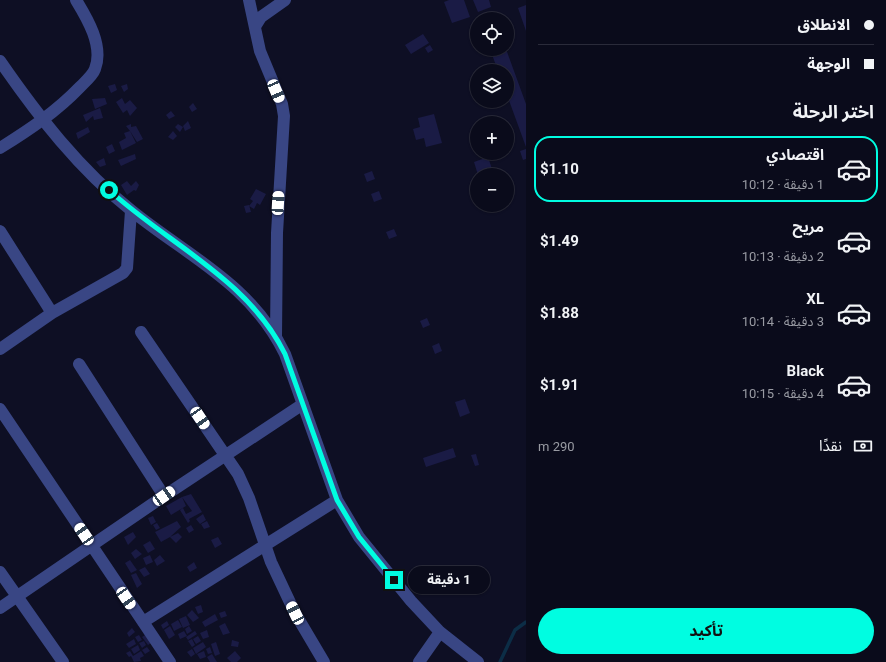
<!DOCTYPE html>
<html lang="ar">
<head>
<meta charset="utf-8">
<style>
	body { margin:0; font-family:Roboto,"Noto Sans Arabic",sans-serif; background:#181928; color:#f1f3f6; direction:rtl; height:100vh; display:flex; flex-direction:column; font-size:15px; white-space:nowrap }
	* { box-sizing:border-box; margin:0 }
	p { font-size:13px; color:#999ba3 }
	.icon { flex:none; width:22px; height:22px; fill:none; stroke:currentColor; stroke-width:2; stroke-linecap:round; stroke-linejoin:round }
	.map { position:relative; flex:1; overflow:hidden; direction:ltr }
	.drawer { display:flex; flex-direction:column; background:#0a0b1b; width:360px }
	.drawer>* { flex:none }
	.banner { display:grid; align-content:center; height:88px; padding:0 12px; background:#0a0b1b }
	.buttons { position:absolute; left:470px; top:12px; display:grid; gap:8px }
	.buttons a { display:grid; place-items:center; width:44px; height:44px; border-radius:50%; background:#0a0b1b; box-shadow:0 1px 3px #0004,0 0 0 1px #2a2b3a; font-size:20px }
	.end { position:absolute; width:18px; height:18px; margin:-9px; border:5px solid #00fde1; background:#111; box-shadow:0 0 0 2px #111 }
	.from { border-radius:50% }
	.bubble { position:absolute; height:28px; border-radius:14px; background:#0a0b1b; box-shadow:0 1px 3px #0004,0 0 0 1px #2a2b3a; font-size:13px; font-weight:700; line-height:28px; text-align:center; direction:rtl }
	.car { position:absolute; width:12px; height:24px; margin:-12px -6px; border-radius:5px; box-shadow:0 0 3px 1px #0007; background:linear-gradient(#fff 24%,#345 0 40%,#fff 0 76%,#345 0 86%,#fff 0) }
	.banner b { display:flex; align-items:center; gap:14px; height:38px; font-size:15px }
	.banner b+b { border-top:1px solid #2a2b3a }
	.banner i { width:10px; height:10px; background:#f1f3f6 }
	ul { padding:0; list-style:none }
	li { display:flex; align-items:center; gap:12px; height:66px; margin:0 8px 6px; padding:0 4px; border:2px solid transparent; border-radius:16px }
	li div { flex:1 }
	li b { display:block; font-size:15px }
	li em { font-style:normal; font-weight:700 }
	li.on { border-color:#00fde1 }
	li>.icon { width:36px; height:36px; stroke-width:1.5 }
	h2 { padding:0 12px; font-size:18px; line-height:48px }
	.pay { display:flex; align-items:center; gap:10px; height:44px; padding:0 12px; font-size:15px }
	.pay p { margin-inline-start:auto }
	.cta { display:flex; gap:8px; margin-top:auto; padding:8px 12px }
	.cta a { flex:1; height:46px; border-radius:24px; background:#00fde1; color:#111; font-size:16px; font-weight:700; line-height:46px; text-align:center }
	main { display:flex; flex:1; min-height:0 }
	.map>svg:first-child { display:block }
</style>
</head>
<body>
<main>
<section class="drawer">
<div class="banner">
<b><i class="from"></i>الانطلاق</b>
<b><i></i>الوجهة</b>
</div>
<h2>اختر الرحلة</h2>
<ul>
<li class="on"><svg class="icon" aria-label="car" viewBox="0 0 24 24"><path d="M5 17H2v-5l4-1 3-4h7l3 4 3 1v5h-3M9 17h6M6 11h13"/><circle cx="7" cy="17" r="2"/><circle cx="17" cy="17" r="2"/></svg><div><b>اقتصادي</b><p>1 دقيقة · 10:12</p></div><em>$1.10</em></li>
<li><svg class="icon" aria-label="car" viewBox="0 0 24 24"><path d="M5 17H2v-5l4-1 3-4h7l3 4 3 1v5h-3M9 17h6M6 11h13"/><circle cx="7" cy="17" r="2"/><circle cx="17" cy="17" r="2"/></svg><div><b>مريح</b><p>2 دقيقة · 10:13</p></div><em>$1.49</em></li>
<li><svg class="icon" aria-label="car" viewBox="0 0 24 24"><path d="M5 17H2v-5l4-1 3-4h7l3 4 3 1v5h-3M9 17h6M6 11h13"/><circle cx="7" cy="17" r="2"/><circle cx="17" cy="17" r="2"/></svg><div><b>XL</b><p>3 دقيقة · 10:14</p></div><em>$1.88</em></li>
<li><svg class="icon" aria-label="car" viewBox="0 0 24 24"><path d="M5 17H2v-5l4-1 3-4h7l3 4 3 1v5h-3M9 17h6M6 11h13"/><circle cx="7" cy="17" r="2"/><circle cx="17" cy="17" r="2"/></svg><div><b>Black</b><p>4 دقيقة · 10:15</p></div><em>$1.91</em></li>
</ul>
<div class="pay"><svg class="icon" aria-label="cash" viewBox="0 0 24 24"><path d="M3 7h18v10H3z"/><circle cx="12" cy="12" r="2"/></svg>نقدًا<p>290 m</p></div>
<div class="cta"><a>تأكيد</a></div>
</section>
<div class="map">
<svg width="526" height="662" viewBox="0 0 526 662">
	<rect width="100%" height="100%" fill="#0e0f24"/>
	<g fill="none" stroke-linecap="round" stroke-linejoin="round">
		<path stroke="#0c2d46" stroke-width="3.5" d="M500,662L515,630L526,622"/>
	</g>
	<path fill="#1a1b45" d="M449,0H464L470,17L452,23L444,2Z
		M473,0H489L491,7L478,12Z
		M526,5V31L518,8Z
		M423,34L429,43L411,54L405,45Z
		M430,45L433,50L428,53L425,48Z
		M490,49H506L526,104V147L507,95V71H498Z
		M115,84L117,90L111,93L108,86Z
		M127,84L128,89L124,92L121,86Z
		M105,98L107,104L95,109L92,99Z
		M122,98L125,104L130,100L137,108L130,116L127,110L123,113L116,102Z
		M193,103L197,109L192,112L189,107Z
		M100,108L103,118L94,120L93,116L86,122L83,115Z
		M171,111L175,116L169,119L166,115Z
		M434,114L442,143L426,147L424,138L416,140L413,129L420,127L418,118Z
		M188,121L191,128L185,131L183,126Z
		M131,124V127L136,126L143,139L137,142L130,131L136,143L122,150L119,142L126,138L124,133L130,131L126,126Z
		M178,124L183,127L180,132L175,127Z
		M88,127L90,132L78,139L76,133Z
		M173,131L177,136L173,140L168,137Z
		M112,144L115,151L109,154L106,147Z
		M526,149V159L523,160L520,151Z
		M135,154L136,159L121,166L118,160Z
		M488,157L494,175H478L474,162Z
		M104,158L106,165L100,167L96,162Z
		M372,171L375,179L367,182L364,174Z
		M127,181L131,186L136,181L139,185L136,191L134,190L127,195L121,185Z
		M256,189L266,194L260,205L257,203L254,209L249,206L253,201L250,199Z
		M379,191L382,199L374,202L371,194Z
		M249,205L251,212L246,213L244,206Z
		M394,229L397,236L389,239L386,232Z
		M427,318L430,325L423,328L420,321Z
		M439,343L442,351L435,354L432,346Z
		M465,399L470,413L460,417L455,402Z
		M453,448L456,457L426,467L423,458Z
		M476,454L479,465L475,466L471,455Z
		M191,494L202,512L189,519L190,521L188,523L180,510L183,508L186,514L192,511L182,497Z
		M182,497L186,506L171,515L166,506Z
		M203,514L206,520L200,524L196,519Z
		M153,516L156,522L151,525L148,518Z
		M177,521L181,527L170,537L161,542L155,532Z
		M207,521L210,527L204,529L201,524Z
		M157,523L160,528L156,530L153,525Z
		M191,525L194,530L189,533L186,528Z
		M133,532L136,537L128,545L124,537Z
		M178,533L182,537L176,543L170,537Z
		M218,537L222,544L215,548L211,540Z
		M150,541L155,549L148,553L143,545Z
		M136,549L142,554L135,559L131,553Z
		M150,555L153,562L146,565L143,558Z
		M160,555L165,561L157,566L154,560Z
		M130,560L137,570L131,573L125,563Z
		M194,562L197,568L190,572L187,567Z
		M145,567L150,574L144,577L139,570Z
		M136,573L142,584L137,588L131,575Z
		M201,605L203,612L198,614L195,607Z
		M192,610L199,618L193,622L187,615Z
		M225,611L227,616L221,618L219,613Z
		M215,614L218,620L205,627L202,622Z
		M186,616L190,625L183,628L179,619Z
		M178,620L182,627L174,631L171,624Z
		M167,621L169,625L163,629L161,625Z
		M225,623L230,633L223,635L219,626Z
		M170,626L175,635L169,639L164,630Z
		M189,626L192,631L187,634L185,629Z
		M132,628L135,632L129,637L127,633Z
		M207,630L209,637L203,639L200,633Z
		M184,631L187,636L180,639L178,634Z
		M195,631L197,634L188,640L186,637Z
		M139,635L142,640L138,642L135,637Z
		M145,635L151,643L148,645L142,637Z
		M198,636L201,641L196,644L193,639Z
		M134,639L136,644L129,648L126,644Z
		M192,639L195,645L192,647L188,641Z
		M232,640L239,642L238,647L231,646Z
		M144,641L146,645L142,648L139,643Z
		M203,642L206,647L196,654L193,648Z
		M216,642L220,654L215,656L211,644Z
		M138,645L140,650L134,654L131,649Z
		M147,647L150,651L145,654L142,650Z
		M210,647L212,653L208,654L206,649Z
		M192,649L195,654L191,657L187,652Z
		M130,651L133,656L141,651L144,656L140,658L141,661L134,662L131,656L129,657L126,653Z
		M204,651L206,657L200,659L197,654Z
		M235,651L241,658L237,662H231L227,658Z
		M212,654L217,662H210L207,657Z"/>
	<g fill="none" stroke-linecap="round" stroke-linejoin="round">
		<path stroke="#394684" stroke-width="12" d="M249,0L260,51L282,104L284,116L277,233L276,336
			M256,25L261,17L285,0
			M0,61C38,116 79,169 132,211C189,257 251,284 285,354L337,500L359,537L411,601L440,632L478,662
			M0,148C29,130 56,112 80,87C85,82 93,75 95,69C104,46 87,18 76,0
			M0,231L52,313
			M141,332L238,474L249,498L271,562L295,613L324,662
			M0,349L52,313L123,273L127,268L131,211
			M79,364L164,496
			M0,409L170,662
			M0,572L63,662
			M0,608L164,496L303,404
			M143,622L337,500
			M419,662L440,632"/>
	</g>
	<g fill="none" stroke-linecap="round" stroke-linejoin="round">
		<path stroke="#00fde1" stroke-width="5" d="M109,190C168,244 248,279 285,354L337,500L359,537L394,580"/>
	</g>
</svg>
<div class="buttons">
<a><svg class="icon" aria-label="locate" viewBox="0 0 24 24"><circle cx="12" cy="12" r="6"/><path d="M12 2v4M12 18v4M2 12h4M18 12h4"/></svg></a>
<a><svg class="icon" aria-label="layers" viewBox="0 0 24 24"><path d="M12 4l9 5-9 5-9-5zM3 14l9 5 9-5"/></svg></a>
<a>+</a>
<a>−</a>
</div>
<i class="end from" style="left:109px;top:190px"></i>
<i class="end" style="left:394px;top:580px"></i>
<div class="bubble" style="left:408px;top:566px;width:82px">1 دقيقة</div>
<i class="car" style="left:276px;top:91px;rotate:157deg"></i>
<i class="car" style="left:278px;top:203px;rotate:3deg"></i>
<i class="car" style="left:200px;top:418px;rotate:146deg"></i>
<i class="car" style="left:164px;top:496px;rotate:56deg"></i>
<i class="car" style="left:84px;top:534px;rotate:326deg"></i>
<i class="car" style="left:126px;top:598px;rotate:146deg"></i>
<i class="car" style="left:295px;top:613px;rotate:334deg"></i>
</div>
</main>
</body>
</html>
